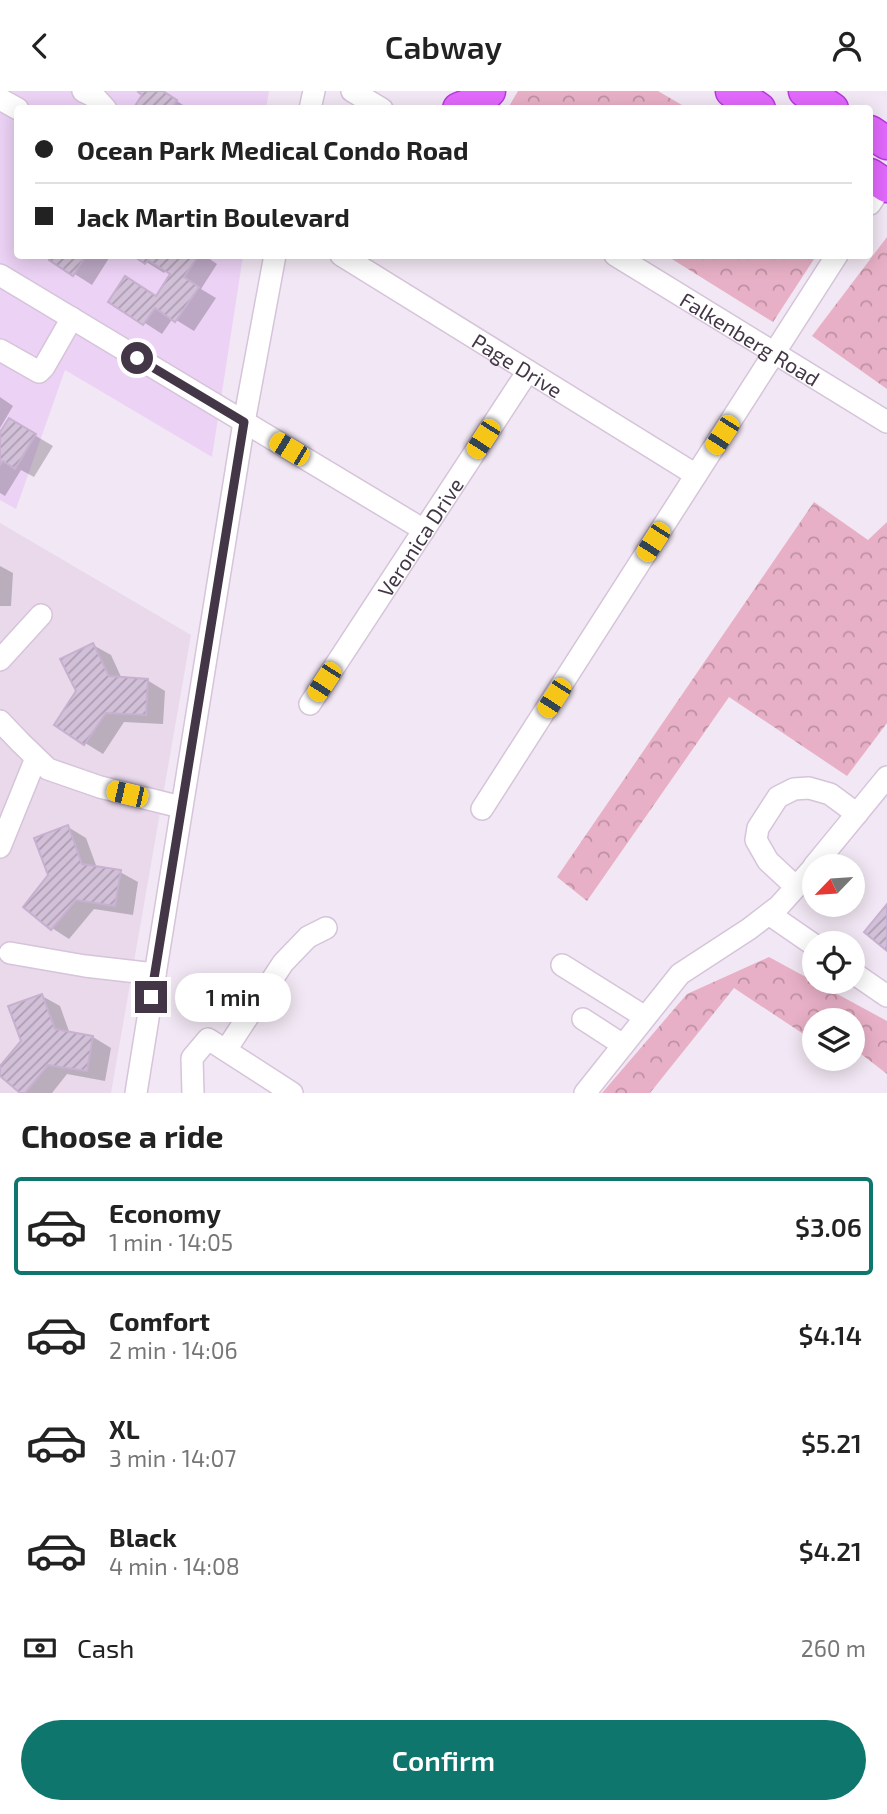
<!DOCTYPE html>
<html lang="en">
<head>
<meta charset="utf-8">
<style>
	body { margin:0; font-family:"Exo 2",sans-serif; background:#f6f6f6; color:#222; height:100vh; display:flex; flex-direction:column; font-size:26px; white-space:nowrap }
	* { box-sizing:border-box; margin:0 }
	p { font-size:23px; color:#767676 }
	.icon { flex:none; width:38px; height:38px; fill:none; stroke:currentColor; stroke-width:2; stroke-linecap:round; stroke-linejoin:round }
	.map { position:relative; height:1002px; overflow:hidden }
	.panel { display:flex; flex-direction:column; background:#fff; flex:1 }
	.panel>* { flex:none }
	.hud { position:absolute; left:14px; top:14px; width:859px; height:154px; border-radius:7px; box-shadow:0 4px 18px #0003; display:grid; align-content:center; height:154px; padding:0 21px; background:#fff }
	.needle { width:46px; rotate:245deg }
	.tools { position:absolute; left:802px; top:763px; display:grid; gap:14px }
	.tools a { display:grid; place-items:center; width:63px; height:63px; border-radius:50%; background:#fff; box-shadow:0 4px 18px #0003; font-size:35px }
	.end { position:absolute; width:32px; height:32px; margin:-16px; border:9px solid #433647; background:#fff; box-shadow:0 0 0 4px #fff }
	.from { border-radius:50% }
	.bubble { position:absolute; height:49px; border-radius:24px; background:#fff; box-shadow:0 4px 18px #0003; font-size:23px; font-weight:600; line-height:49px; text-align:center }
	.car { position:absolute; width:21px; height:42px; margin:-21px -10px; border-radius:9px; box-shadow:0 0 5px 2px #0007; background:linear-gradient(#f5c518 24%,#345 0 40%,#f5c518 0 76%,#345 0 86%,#f5c518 0) }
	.hud b { display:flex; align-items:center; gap:24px; height:66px; font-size:26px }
	.hud b+b { border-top:2px solid #e0e0e0 }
	.hud i { width:18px; height:18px; background:#222 }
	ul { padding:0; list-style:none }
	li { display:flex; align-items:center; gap:21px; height:98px; margin:0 14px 10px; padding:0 7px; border:4px solid transparent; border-radius:7px }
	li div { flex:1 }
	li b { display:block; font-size:26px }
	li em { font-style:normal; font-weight:600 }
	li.on { border-color:#0f766e }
	li>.icon { width:63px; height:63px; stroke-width:1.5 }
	h2 { padding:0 21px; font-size:32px; line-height:84px }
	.pay { display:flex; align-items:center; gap:18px; height:77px; padding:0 21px; font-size:26px }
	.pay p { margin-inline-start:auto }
	.cta { display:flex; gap:14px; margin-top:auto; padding:14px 21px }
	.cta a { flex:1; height:80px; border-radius:42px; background:#0f766e; color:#fff; font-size:28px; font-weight:600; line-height:80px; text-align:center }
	header { display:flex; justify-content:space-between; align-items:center; height:91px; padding:0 21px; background:#fff; font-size:32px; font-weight:600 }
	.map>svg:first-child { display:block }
</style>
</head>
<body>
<header><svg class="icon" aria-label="back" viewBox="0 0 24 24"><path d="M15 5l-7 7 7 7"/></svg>Cabway<svg class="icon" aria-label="person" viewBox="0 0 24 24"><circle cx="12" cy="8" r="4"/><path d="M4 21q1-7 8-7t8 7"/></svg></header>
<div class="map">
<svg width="887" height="1002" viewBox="0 0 887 1002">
	<defs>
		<pattern id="forest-crowns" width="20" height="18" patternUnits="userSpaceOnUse" patternTransform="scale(1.75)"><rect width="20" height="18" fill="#e8b0c6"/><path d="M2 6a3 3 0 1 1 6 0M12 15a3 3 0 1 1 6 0" fill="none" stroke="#be90a3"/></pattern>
		<pattern id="building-hatch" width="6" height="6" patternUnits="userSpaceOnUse" patternTransform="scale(1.75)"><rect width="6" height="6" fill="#d2c0d8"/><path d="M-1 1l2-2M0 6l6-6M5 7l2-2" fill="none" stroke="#ac9db1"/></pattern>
	</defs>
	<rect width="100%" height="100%" fill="#f2e7f4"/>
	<path fill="#e9d9eb" d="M0,432L191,544L111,1002H0Z"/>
	<path fill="#ecd2f5" d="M0,0H269L266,17L18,18V164L243,165L212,366L65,279L16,418L0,409Z"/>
	<path fill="url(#forest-crowns)" d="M518,0H658L687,17H508Z
		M887,146V298L812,245Z
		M667,165H816L773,231Z
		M814,411L868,449L887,431V632L847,685L729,606L587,810L557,786Z
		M769,866L887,930V983L852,956V929H814V950L734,897L650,1002H602L687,903Z"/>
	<path fill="#0003" d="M141,0H162L189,18H135L144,3Z
		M50,164H111L92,194L51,168Z
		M135,164H204L217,173L201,198L216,207L194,240L173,227L162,243L111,210L157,206L173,183L166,179L164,182Z
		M0,306L13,315L0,337Z
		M9,329L53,355L34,386L21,379L5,405L0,402V344Z
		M0,475L13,482L11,515H0Z
		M93,554L111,564L122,588L147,589L165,600L163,633L124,631L103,663L56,634L78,601Z
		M68,736L86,747L97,777L120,781L138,791L133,824L94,818L69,848L52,837L50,785Z
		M42,905L60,915L70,943L93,946L111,957L105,990L67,983L52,1002H23L0,983V978L23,950Z"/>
	<path fill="url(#building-hatch)" stroke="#c8b0d0" stroke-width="2" d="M139,0H163L177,9L172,18H133L142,4L138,1Z
		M47,164H86L73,185L49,169L50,166Z
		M132,164H199L184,186L199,196L175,231L155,217L143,234L108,211L125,185L156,205L170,183L148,169L145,173Z
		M9,327L36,343L15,378L3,370L0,374V341Z
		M93,552L109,585L148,588L146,624L106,622L84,654L54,634L76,600L60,568Z
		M68,734L82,773L121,779L115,815L76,809L51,839L23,816L48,784L34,747Z
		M887,813V860L864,841Z
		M42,903L55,938L93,945L87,980L48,974L25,1002H20L0,985V975L21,950L8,915Z"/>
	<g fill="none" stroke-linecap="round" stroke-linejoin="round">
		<g stroke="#d6c4da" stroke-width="24">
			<g id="minor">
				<path d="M83,0L95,6L106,18"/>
				<path d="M352,0L382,18"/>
				<path d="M0,8L18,18"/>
				<path d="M310,18L314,0"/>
				<path d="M870,113L883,93"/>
				<path id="s1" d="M341,164L696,384"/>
				<path id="s2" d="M615,164L887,331"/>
				<path d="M0,184L424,439"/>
				<path d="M0,259L39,281L44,276L72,227"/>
				<path d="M0,569L41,524"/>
				<path id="s3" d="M310,613L528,280"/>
				<path d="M0,630L21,652L48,678L100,696L181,716"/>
				<path d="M482,718L837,164"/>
				<path d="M0,756L36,667"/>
				<path d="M814,775L887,686"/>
				<path d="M796,796L768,770L756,749L758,737L778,706L794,698L809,697L830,703L857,723"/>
				<path d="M769,823L814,854"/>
				<path d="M10,862L85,875L155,883"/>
				<path d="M562,874L645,926"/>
				<path d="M852,881L887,905"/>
				<path d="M583,928L623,954"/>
				<path d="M226,959L283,872L308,846L326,837"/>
				<path d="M136,1002L244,331L275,164"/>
				<path d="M193,1002L192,967L208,948L292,1002"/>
				<path d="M585,1002L680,883L749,838L779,815L814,776"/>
			</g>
		</g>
		<g stroke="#b938dd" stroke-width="35">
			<path id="highway" d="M732,0L759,18
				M805,0L832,18
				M459,18L477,11L489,0
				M870,41L887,52
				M870,84L887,95"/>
		</g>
		<use href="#minor" stroke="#fff" stroke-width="21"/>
		<use href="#highway" stroke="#e269fd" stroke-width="32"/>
	</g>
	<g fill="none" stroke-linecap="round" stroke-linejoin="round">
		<path stroke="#433647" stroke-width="9" d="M137,267L244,331L151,906"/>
	</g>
	<g text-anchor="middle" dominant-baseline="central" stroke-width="6" stroke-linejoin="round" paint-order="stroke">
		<g font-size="21" fill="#433647" stroke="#fff">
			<text stroke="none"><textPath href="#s2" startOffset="159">Falkenberg Road</textPath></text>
			<text stroke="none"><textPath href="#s1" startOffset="208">Page Drive</textPath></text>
			<text stroke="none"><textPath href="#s3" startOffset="200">Veronica Drive</textPath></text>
		</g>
	</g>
</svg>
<div class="tools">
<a><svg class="needle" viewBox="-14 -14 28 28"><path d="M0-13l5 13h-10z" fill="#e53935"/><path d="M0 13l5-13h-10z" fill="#767676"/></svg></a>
<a><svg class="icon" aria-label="locate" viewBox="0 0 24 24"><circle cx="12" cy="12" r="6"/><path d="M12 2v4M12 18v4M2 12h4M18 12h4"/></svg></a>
<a><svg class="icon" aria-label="layers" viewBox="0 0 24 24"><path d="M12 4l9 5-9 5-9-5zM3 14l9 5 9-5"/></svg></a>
</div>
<i class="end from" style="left:137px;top:267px"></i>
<i class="end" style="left:151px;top:906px"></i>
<div class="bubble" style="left:175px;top:882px;width:116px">1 min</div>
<i class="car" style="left:722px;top:344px;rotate:213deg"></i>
<i class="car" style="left:483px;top:348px;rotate:213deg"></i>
<i class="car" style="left:289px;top:358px;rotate:301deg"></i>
<i class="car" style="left:653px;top:451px;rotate:213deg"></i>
<i class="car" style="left:324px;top:591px;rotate:213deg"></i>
<i class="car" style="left:554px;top:607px;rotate:213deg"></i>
<i class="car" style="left:127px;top:703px;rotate:283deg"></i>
<div class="hud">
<b><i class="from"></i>Ocean Park Medical Condo Road</b>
<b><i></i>Jack Martin Boulevard</b>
</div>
</div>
<section class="panel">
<h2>Choose a ride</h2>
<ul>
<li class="on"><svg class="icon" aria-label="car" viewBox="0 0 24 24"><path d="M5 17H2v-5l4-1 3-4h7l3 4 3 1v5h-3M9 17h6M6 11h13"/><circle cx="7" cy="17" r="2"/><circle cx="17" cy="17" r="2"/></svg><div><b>Economy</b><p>1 min · 14:05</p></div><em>$3.06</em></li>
<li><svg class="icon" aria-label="car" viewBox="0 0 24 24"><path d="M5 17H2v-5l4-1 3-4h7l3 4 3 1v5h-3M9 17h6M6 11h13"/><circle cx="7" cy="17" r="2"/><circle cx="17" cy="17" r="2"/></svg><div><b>Comfort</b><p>2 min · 14:06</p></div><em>$4.14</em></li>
<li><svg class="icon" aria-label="car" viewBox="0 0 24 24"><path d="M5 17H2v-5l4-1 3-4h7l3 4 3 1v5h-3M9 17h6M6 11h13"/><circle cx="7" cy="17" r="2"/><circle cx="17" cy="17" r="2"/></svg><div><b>XL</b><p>3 min · 14:07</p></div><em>$5.21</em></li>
<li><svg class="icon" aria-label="car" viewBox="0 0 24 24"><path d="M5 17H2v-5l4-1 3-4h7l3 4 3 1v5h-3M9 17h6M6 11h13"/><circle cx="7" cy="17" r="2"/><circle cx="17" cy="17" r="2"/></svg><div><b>Black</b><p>4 min · 14:08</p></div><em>$4.21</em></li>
</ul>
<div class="pay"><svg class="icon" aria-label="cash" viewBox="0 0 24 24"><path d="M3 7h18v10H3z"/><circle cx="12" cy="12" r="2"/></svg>Cash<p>260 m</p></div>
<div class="cta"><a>Confirm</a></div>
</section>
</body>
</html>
